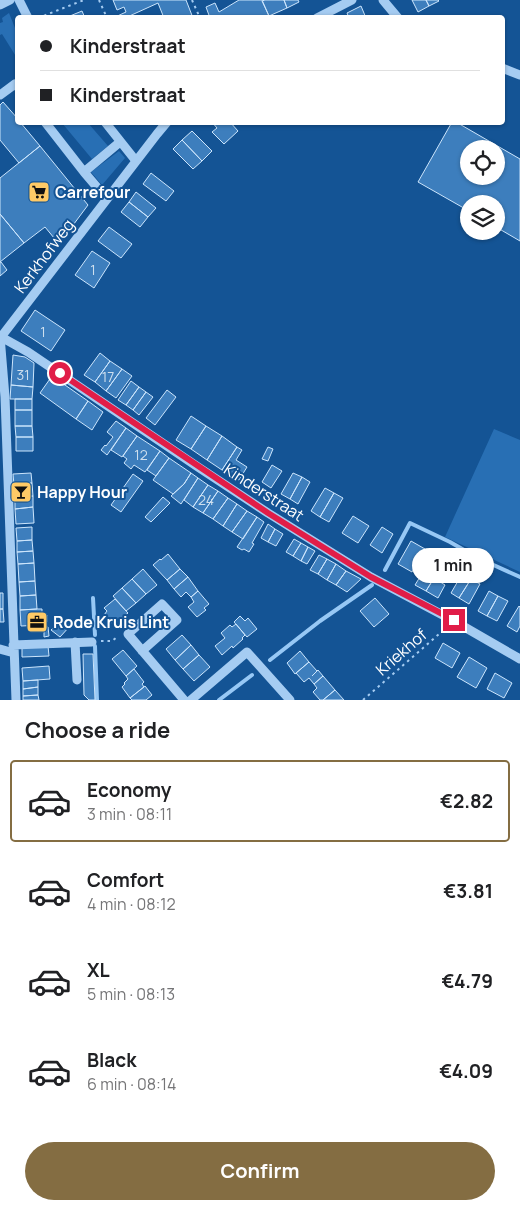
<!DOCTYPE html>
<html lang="en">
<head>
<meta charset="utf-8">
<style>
	body { margin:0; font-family:Manrope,sans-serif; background:#f6f6f6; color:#202124; height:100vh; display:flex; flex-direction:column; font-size:19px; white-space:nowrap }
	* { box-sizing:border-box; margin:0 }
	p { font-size:16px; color:#757577 }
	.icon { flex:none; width:28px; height:28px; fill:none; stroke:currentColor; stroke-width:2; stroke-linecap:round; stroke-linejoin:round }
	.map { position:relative; height:700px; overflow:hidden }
	.side { display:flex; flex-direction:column; background:#fff; flex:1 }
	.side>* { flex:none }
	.hud { position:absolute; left:15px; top:15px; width:490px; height:110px; border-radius:5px; box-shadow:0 1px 4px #0004; display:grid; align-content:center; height:110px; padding:0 25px; background:#fff }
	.fabs { position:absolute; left:460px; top:140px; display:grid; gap:10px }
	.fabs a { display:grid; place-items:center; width:45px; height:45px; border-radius:50%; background:#fff; box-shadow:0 1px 4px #0004; font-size:25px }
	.end { position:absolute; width:22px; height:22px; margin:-11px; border:6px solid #e11d48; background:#fff; box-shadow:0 0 0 2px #fff }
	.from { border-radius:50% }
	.bubble { position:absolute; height:35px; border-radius:18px; background:#fff; box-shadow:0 1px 4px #0004; font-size:16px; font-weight:700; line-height:35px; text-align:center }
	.hud b { display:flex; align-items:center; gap:18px; height:48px; font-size:19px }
	.hud b+b { border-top:1px solid #e0e0e0 }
	.hud i { width:12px; height:12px; background:#202124 }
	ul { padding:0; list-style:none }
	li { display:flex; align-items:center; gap:15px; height:82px; margin:0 10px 8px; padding:0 15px; border:2px solid transparent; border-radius:5px }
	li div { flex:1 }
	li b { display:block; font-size:19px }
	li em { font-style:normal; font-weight:700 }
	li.selected { border-color:#846d42 }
	li>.icon { width:45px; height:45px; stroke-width:1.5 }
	h2 { padding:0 25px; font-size:22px; line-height:60px }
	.primary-button { display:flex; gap:10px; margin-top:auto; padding:10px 25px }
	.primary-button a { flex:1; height:58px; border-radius:30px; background:#846d42; color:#fff; font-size:20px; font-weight:700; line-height:58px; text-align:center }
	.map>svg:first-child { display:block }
</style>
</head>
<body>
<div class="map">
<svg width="520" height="700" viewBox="0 0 520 700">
	<rect width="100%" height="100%" fill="#145495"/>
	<path fill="#286fb4" d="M9,13L17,33V58L2,34L0,35V23L3,22L2,18Z
		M62,123H88L108,146L92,159Z
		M119,151L125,158L102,185L91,172Z
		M494,429L520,440V572L445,537Z"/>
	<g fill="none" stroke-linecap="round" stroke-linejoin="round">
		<path stroke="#97c8f5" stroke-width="4" d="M385,570L410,523L450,542L478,558L520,577
			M93,598L95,635
			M95,646L97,700
			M270,660L320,621L372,585
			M219,700L252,675"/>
	</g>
	<path fill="#3d7ebd" stroke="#cce5fc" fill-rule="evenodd" d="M113,0H186L193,18H164L158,3L125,18H113L126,12L124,7L117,10Z
		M239,0H262L269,16L267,18H210L206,7L215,3L219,12Z
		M265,0H284L287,8L269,16L262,1Z
		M284,0H298L299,2L287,8Z
		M412,0H426L429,6L418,12Z
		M426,0H438L439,1L429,6Z
		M361,6L366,18H349L347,13Z
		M82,11L85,18H65Z
		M3,102L18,119V122H20L40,146L19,163L0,140V105Z
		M212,122H230L238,131L224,144L212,132L217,128Z
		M452,122H456L520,159V241L496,227V204H469V211L418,182ZM469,149H496V176H469Z
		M192,131L212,151L202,161L182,140Z
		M182,140L202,161L193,169L173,149Z
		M40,146L88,205L59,244L45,227L24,243L0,214V178Z
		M151,173L174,191L166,201L143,184Z
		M136,192L156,208L148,217L129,202Z
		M129,202L148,217L140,227L121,212Z
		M0,214L24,243L0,262Z
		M109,227L132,244L121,258L98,241Z
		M92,251L110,263L94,288L75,275Z
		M0,262H1L7,270L0,276Z
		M35,310L65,330L51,351L21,331Z
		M100,353L110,361L95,382L84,375Z
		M13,355L25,357L34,363L33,387L11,385Z
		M110,361L122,369L106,391L95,382Z
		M122,369L132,376L116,398L106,391Z
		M52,376L88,401L76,419L40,393Z
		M131,381L139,387L126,405L118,400Z
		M11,385L33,387L32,399H10Z
		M139,387L146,392L133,410L126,405Z
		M167,390L176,397L155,425L146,418Z
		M146,392L153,397L139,415L133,410Z
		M15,399H32V410H15Z
		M88,401L103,412L92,430L76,419Z
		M15,410H32V426H15Z
		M191,416L206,426L191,449L176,440Z
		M116,421L126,428L107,455L101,450L105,445L106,446L113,437L107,432Z
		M15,426H32L33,437H16Z
		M206,426L222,436L207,460L191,449Z
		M126,428L137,436L122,457L111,450Z
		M137,436L160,451L145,472L134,465L131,469L124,463L127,459L123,456Z
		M222,436L237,447L222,470L207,460Z
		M16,437H33V451H16Z
		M237,447L242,450L236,460L247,467L239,480L222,470Z
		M268,447L273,449L268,461L262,459Z
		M160,451L169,458L156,476L147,470Z
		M169,458L191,473L184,484L173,494L153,480Z
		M272,465L282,471L271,488L262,482Z
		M31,473L32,483L14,485L13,474Z
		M191,473L198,478L181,504L171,496L184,484Z
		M293,473L302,477L290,499L281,494Z
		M133,474L143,481L121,512L111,505Z
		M302,477L310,482L298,504L290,499Z
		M198,478L208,485L193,507L184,500Z
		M32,483L33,496L15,497L14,485Z
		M208,485L218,491L203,513L193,507Z
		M325,488L334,493L320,517L311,511Z
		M218,491L228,498L213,519L203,513Z
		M334,493L343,498L329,522L320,517Z
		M33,496V507L15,509V497Z
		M163,497L170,503L151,522L145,517Z
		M228,498L237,504L223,526L213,519Z
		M237,504L247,511L232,532L223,526Z
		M33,507L34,523L16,524L15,509Z
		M247,511L257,517L243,539L232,532Z
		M353,516L369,526L358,543L342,533Z
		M257,517L264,522L252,543L254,544L249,552L244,549L242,550L237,547Z
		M268,524L275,529L268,542L261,538Z
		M32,527V540L17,541L16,528Z
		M382,527L393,534L382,553L370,545Z
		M275,529L283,534L276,546L268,542Z
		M294,539L301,543L293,556L286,552Z
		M32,540L33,551L17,552V541Z
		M411,541L425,549L412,572L398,564Z
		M301,543L308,547L301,561L293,556Z
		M308,547L315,551L307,564L301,561Z
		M33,551L34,563L18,564L17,552Z
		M168,554L180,569L167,580L153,565L160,559L161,560Z
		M319,555L327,559L318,574L310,570Z
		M327,559L336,564L327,580L318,574Z
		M34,563L35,581L19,582L18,564Z
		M336,564L346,571L336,585L327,580Z
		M143,569L157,585L146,594L132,579Z
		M180,569L188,577L174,589L167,580Z
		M346,571L361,579L347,592L336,585Z
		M423,572L434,578L426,591L415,585Z
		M462,574L471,579L459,598L451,593Z
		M188,577L198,591L191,597L186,592L181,597L174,589Z
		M434,578L445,585L438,598L426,591Z
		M132,579L146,594L136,603L122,588Z
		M471,579L480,584L469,604L459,598Z
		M35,581L36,595L20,596L19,582Z
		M122,588L136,603L126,611L113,596Z
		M198,591L209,604L204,608L206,610L197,617L188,607L194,602L191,597Z
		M489,591L498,596L487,616L478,611Z
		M0,593H3V609H0Z
		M36,595L37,609L20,610V596Z
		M498,596L508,601L497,621L487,616Z
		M375,598L389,614L374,627L360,611Z
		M115,599L128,613L117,622L115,620L111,623L104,615L107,611L104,608Z
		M519,606L520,607V626L517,632L507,626Z
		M0,609H3L4,622H0Z
		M37,609H42V615H47V622H43V625L21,626L20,610Z
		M240,616L245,621L248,618L257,629L247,637L234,622Z
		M62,619L70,626L60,637L51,630Z
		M236,624L245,635L242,638L243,639L233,648L232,646L222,655L215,646L225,638L221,633L230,625L232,627Z
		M44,627H48L49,636L44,637Z
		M182,635L191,645L175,660L166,649Z
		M443,643L460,653L452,668L435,658Z
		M191,645L199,655L183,669L175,660Z
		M48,646L49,656L22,657V647Z
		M123,650L137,666L126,676L112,659Z
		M300,651L309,662L295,674L287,663Z
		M83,654H93L95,700H89L84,695Z
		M199,655L210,667L194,681L183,669Z
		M469,657L487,668L476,688L457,677Z
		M309,662L317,671L312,676L318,670L323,676L314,684L309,678L304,682L296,673Z
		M49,666L50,679L23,681L22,668Z
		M134,669L144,682L142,684L144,687L130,698L122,687L125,684L124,683L128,679L126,676Z
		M495,673L512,683L504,698L487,689Z
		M323,676L335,690L323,700H320L313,692L317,688L314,684Z
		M38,680V687L23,689V681Z
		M145,686L152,695L146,700H132L130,698Z
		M38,687V695L23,696V689Z
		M335,690L344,700H323Z
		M38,695L39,700H23V696Z"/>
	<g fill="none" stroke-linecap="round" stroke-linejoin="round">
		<path stroke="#a5ccf2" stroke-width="2" stroke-dasharray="2.5 4" stroke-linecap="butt" d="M99,0L107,18
			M192,0L200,18
			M38,18L84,0
			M101,641H112L117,637
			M363,700L446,628"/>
		<path stroke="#a5ccf2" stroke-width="9" d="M19,0L28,18
			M383,0L398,18
			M0,5L10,0
			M317,18L352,0
			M502,68L520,75
			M0,95L15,84L18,87
			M45,122L84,172L107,199
			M105,122L136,161
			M84,172L120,142
			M0,336L5,397L16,700
			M1,337L28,352L198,467L268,513L371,577L454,621L520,659
			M1,337L157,134L167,122
			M75,642L77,680
			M13,645L92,642
			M0,649L14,653
			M142,651L177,620L162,604L128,634L184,700
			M191,700L247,652L290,700"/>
	</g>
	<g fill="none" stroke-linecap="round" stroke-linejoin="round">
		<path stroke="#e11d48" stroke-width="6" d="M60,373L268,513L371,577L454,620"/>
	</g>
	<defs>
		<g id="supermarket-square" transform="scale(1.125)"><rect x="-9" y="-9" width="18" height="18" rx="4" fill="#ffca66" stroke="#145495"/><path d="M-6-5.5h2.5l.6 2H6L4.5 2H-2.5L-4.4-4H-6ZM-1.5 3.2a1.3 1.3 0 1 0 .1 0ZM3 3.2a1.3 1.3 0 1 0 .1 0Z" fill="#111"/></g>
		<g id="bar-square" transform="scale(1.125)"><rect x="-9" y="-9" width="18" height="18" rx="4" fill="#ffca66" stroke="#145495"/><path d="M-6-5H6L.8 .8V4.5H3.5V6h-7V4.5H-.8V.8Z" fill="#111"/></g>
		<g id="office-square" transform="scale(1.125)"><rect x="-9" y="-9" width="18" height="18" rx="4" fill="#ffca66" stroke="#145495"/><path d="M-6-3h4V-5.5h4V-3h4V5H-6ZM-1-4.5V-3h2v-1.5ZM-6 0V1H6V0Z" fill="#111"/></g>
	</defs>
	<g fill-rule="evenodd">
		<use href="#supermarket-square" x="39" y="192"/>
		<use href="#bar-square" x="21" y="492"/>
		<use href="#office-square" x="37" y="622"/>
	</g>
	<g text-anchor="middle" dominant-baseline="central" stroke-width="4" stroke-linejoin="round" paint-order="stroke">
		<g font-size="14" fill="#cedfee">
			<text x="93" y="269">1</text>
			<text x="43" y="331">1</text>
			<text x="23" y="374">31</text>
			<text x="108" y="376">17</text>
			<text x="141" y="454">12</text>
			<text x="206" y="499">24</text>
		</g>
		<g font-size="16" font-weight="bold" fill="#fff" stroke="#145495" text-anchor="start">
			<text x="55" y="192">Carrefour</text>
			<text x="37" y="492">Happy Hour</text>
			<text x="53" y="622">Rode Kruis Lint</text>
		</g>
		<g font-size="16" fill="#fff" stroke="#145495">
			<text transform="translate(44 256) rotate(-53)">Kerkhofweg</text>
			<text transform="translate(264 492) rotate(33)">Kinderstraat</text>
			<text transform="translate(401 652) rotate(-41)">Kriekhof</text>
		</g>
	</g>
</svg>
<div class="fabs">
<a><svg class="icon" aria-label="locate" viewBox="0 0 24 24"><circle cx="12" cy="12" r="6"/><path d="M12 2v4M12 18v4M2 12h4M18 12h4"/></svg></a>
<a><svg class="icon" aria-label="layers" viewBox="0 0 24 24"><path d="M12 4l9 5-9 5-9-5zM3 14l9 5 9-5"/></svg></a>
</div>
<i class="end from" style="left:60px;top:373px"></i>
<i class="end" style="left:454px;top:620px"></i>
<div class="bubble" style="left:412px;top:548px;width:82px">1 min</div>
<div class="hud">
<b><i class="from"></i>Kinderstraat</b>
<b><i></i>Kinderstraat</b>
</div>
</div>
<section class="side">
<h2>Choose a ride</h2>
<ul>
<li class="selected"><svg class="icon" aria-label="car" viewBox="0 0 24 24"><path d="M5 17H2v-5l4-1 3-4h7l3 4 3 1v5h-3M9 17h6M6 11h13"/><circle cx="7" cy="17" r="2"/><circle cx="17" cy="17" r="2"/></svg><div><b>Economy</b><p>3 min · 08:11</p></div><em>€2.82</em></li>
<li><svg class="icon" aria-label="car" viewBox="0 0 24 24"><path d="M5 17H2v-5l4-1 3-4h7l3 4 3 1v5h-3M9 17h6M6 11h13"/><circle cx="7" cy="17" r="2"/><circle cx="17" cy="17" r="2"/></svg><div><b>Comfort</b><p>4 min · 08:12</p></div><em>€3.81</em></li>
<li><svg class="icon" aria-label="car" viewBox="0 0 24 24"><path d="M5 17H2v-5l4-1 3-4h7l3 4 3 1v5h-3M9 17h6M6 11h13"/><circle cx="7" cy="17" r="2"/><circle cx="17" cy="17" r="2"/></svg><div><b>XL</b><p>5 min · 08:13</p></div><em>€4.79</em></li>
<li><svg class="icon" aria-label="car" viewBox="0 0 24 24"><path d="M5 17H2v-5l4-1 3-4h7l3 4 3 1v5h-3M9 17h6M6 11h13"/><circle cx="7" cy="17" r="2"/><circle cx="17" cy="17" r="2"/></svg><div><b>Black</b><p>6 min · 08:14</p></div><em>€4.09</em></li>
</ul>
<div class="primary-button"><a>Confirm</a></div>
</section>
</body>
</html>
